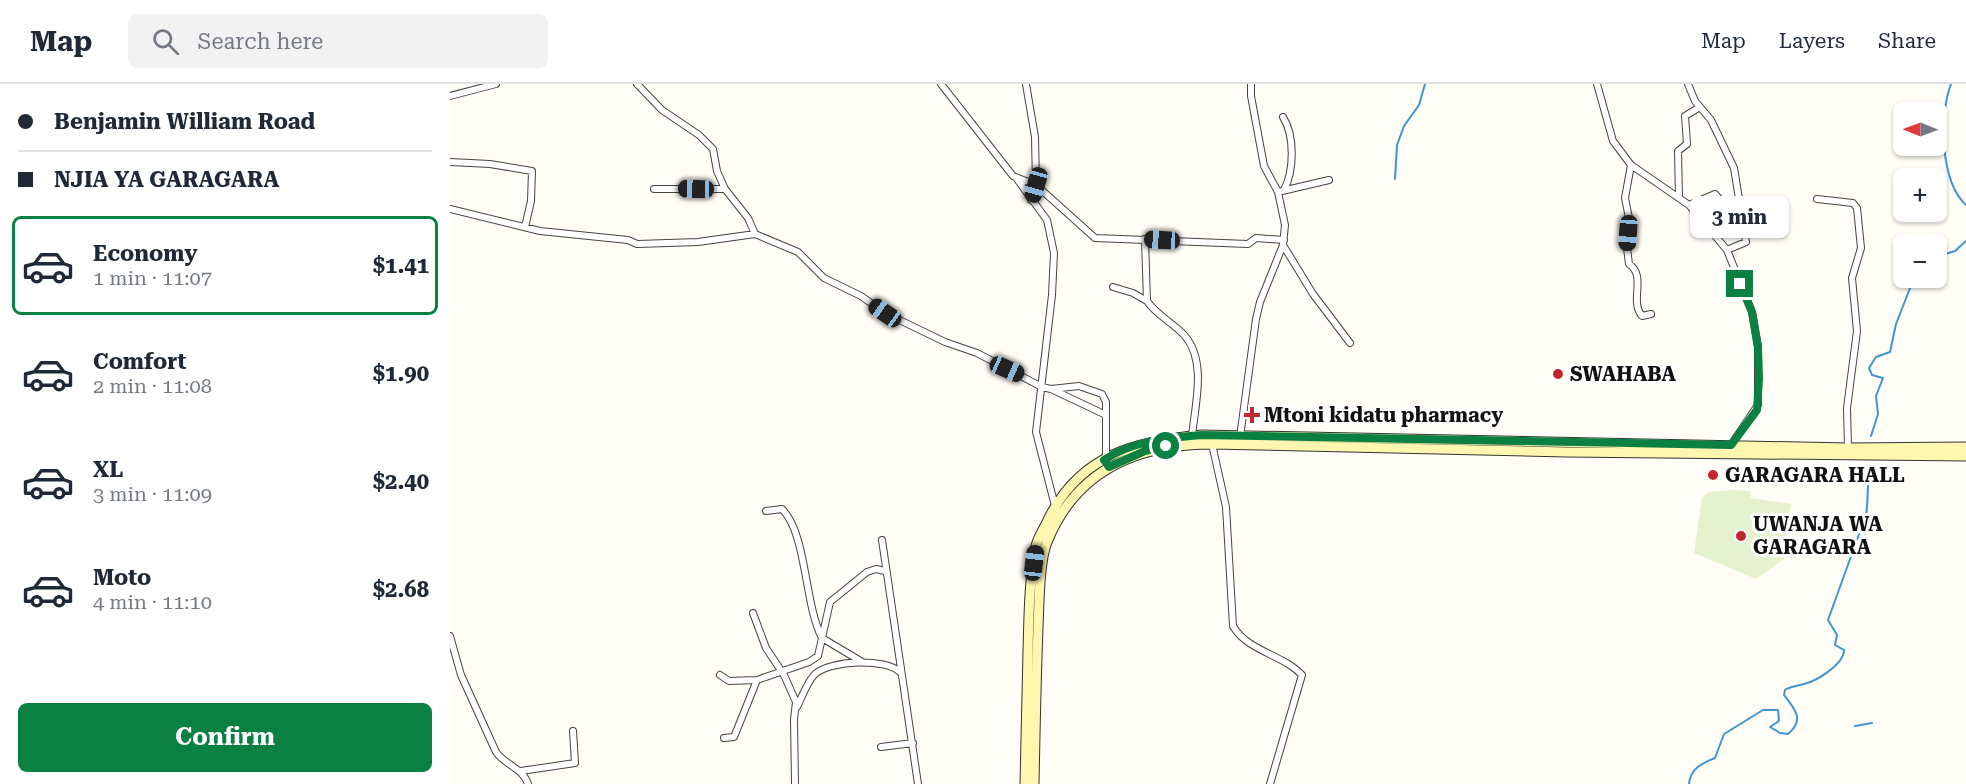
<!DOCTYPE html>
<html lang="en">
<head>
<meta charset="utf-8">
<style>
	body { margin:0; font-family:"Roboto Serif",serif; background:#f2f2f3; color:#1f2937; height:100vh; display:flex; flex-direction:column; font-size:22px; white-space:nowrap }
	* { box-sizing:border-box; margin:0 }
	p { font-size:20px; color:#747a83 }
	.icon { flex:none; width:33px; height:33px; fill:none; stroke:currentColor; stroke-width:2; stroke-linecap:round; stroke-linejoin:round }
	.map { position:relative; flex:1; overflow:hidden }
	.panel { display:flex; flex-direction:column; background:#fff; width:450px }
	.panel>* { flex:none }
	.guide { display:grid; align-content:center; height:132px; padding:0 18px; background:#fff }
	.needle { width:39px; rotate:271deg }
	.fabs { position:absolute; left:1443px; top:18px; display:grid; gap:12px }
	.fabs a { display:grid; place-items:center; width:54px; height:54px; border-radius:9px; background:#fff; box-shadow:0 2px 4px #0004; font-size:30px }
	.end { position:absolute; width:27px; height:27px; margin:-14px; border:8px solid #0b8043; background:#fff; box-shadow:0 0 0 3px #fff }
	.from { border-radius:50% }
	.bubble { position:absolute; height:42px; border-radius:9px; background:#fff; box-shadow:0 2px 4px #0004; font-size:20px; font-weight:700; line-height:42px; text-align:center }
	.car { position:absolute; width:18px; height:36px; margin:-18px -9px; border-radius:8px; box-shadow:0 0 4px 2px #0007; background:linear-gradient(#222 24%,#8ab4d8 0 40%,#222 0 76%,#8ab4d8 0 86%,#222 0) }
	.guide b { display:flex; align-items:center; gap:21px; height:57px; font-size:22px }
	.guide b+b { border-top:2px solid #e0e1e3 }
	.guide i { width:15px; height:15px; background:#1f2937 }
	ul { padding:0; list-style:none }
	li { display:flex; align-items:center; gap:18px; height:99px; margin:0 12px 9px; padding:0 6px; border:3px solid transparent; border-radius:9px }
	li div { flex:1 }
	li b { display:block; font-size:22px }
	li em { font-style:normal; font-weight:700 }
	li.active { border-color:#0b8043 }
	li>.icon { width:54px; height:54px; stroke-width:1.5 }
	.action { display:flex; gap:12px; margin-top:auto; padding:12px 18px }
	.action a { flex:1; height:69px; border-radius:9px; background:#0b8043; color:#fff; font-size:24px; font-weight:700; line-height:69px; text-align:center }
	header { display:flex; align-items:center; gap:36px; box-sizing:border-box; height:84px; padding:0 30px; background:#fff; border-bottom:2px solid #e0e1e3 }
	header strong { font-size:28px }
	nav { display:flex; gap:33px; margin-inline-start:auto; font-size:21px }
	.search { width:420px; height:54px; background:#f2f2f3; display:flex; align-items:center; gap:15px; box-sizing:border-box; padding:0 21px; border-radius:9px; color:#747a83; font-size:22px }
	main { display:flex; flex:1; min-height:0 }
	.map>svg:first-child { display:block }
</style>
</head>
<body>
<header>
<strong>Map</strong>
<div class="search"><svg class="icon" aria-label="search" viewBox="0 0 24 24"><circle cx="10" cy="10" r="6"/><path d="M15 15l6 6"/></svg>Search here</div>
<nav><a>Map</a><a>Layers</a><a>Share</a></nav>
</header>
<main>
<section class="panel">
<div class="guide">
<b><i class="from"></i>Benjamin William Road</b>
<b><i></i>NJIA YA GARAGARA</b>
</div>
<ul>
<li class="active"><svg class="icon" aria-label="car" viewBox="0 0 24 24"><path d="M5 17H2v-5l4-1 3-4h7l3 4 3 1v5h-3M9 17h6M6 11h13"/><circle cx="7" cy="17" r="2"/><circle cx="17" cy="17" r="2"/></svg><div><b>Economy</b><p>1 min · 11:07</p></div><em>$1.41</em></li>
<li><svg class="icon" aria-label="car" viewBox="0 0 24 24"><path d="M5 17H2v-5l4-1 3-4h7l3 4 3 1v5h-3M9 17h6M6 11h13"/><circle cx="7" cy="17" r="2"/><circle cx="17" cy="17" r="2"/></svg><div><b>Comfort</b><p>2 min · 11:08</p></div><em>$1.90</em></li>
<li><svg class="icon" aria-label="car" viewBox="0 0 24 24"><path d="M5 17H2v-5l4-1 3-4h7l3 4 3 1v5h-3M9 17h6M6 11h13"/><circle cx="7" cy="17" r="2"/><circle cx="17" cy="17" r="2"/></svg><div><b>XL</b><p>3 min · 11:09</p></div><em>$2.40</em></li>
<li><svg class="icon" aria-label="car" viewBox="0 0 24 24"><path d="M5 17H2v-5l4-1 3-4h7l3 4 3 1v5h-3M9 17h6M6 11h13"/><circle cx="7" cy="17" r="2"/><circle cx="17" cy="17" r="2"/></svg><div><b>Moto</b><p>4 min · 11:10</p></div><em>$2.68</em></li>
</ul>
<div class="action"><a>Confirm</a></div>
</section>
<div class="map">
<svg width="1516" height="700" viewBox="0 0 1516 700">
	<rect width="100%" height="100%" fill="#fffdf5"/>
	<path fill="#e6f2cf" d="M1283,406L1300,407L1301,414L1341,420L1334,475L1306,495L1244,469L1252,414L1259,408Z"/>
	<g fill="none" stroke-linecap="round" stroke-linejoin="round">
		<path stroke="#3f96cf" stroke-width="2" d="M1501,0C1489,31 1490,97 1516,121
			M945,95L947,61L954,42L969,21L975,0
			M1486,173L1505,167L1516,157
			M1421,352L1428,330L1426,312L1433,294L1422,291L1419,284L1426,273L1440,268L1446,240L1464,194
			M1405,642L1422,639
			M1239,700C1240,685 1252,679 1265,674L1274,650L1313,626H1328L1329,637L1320,643L1330,649L1338,650C1355,636 1345,625 1334,611L1335,606C1341,602 1347,602 1354,600C1367,597 1394,580 1394,566L1385,561L1387,551L1378,536L1416,431C1419,414 1416,399 1421,383"/>
		<g stroke="#444" stroke-width="8">
			<path id="street" d="M187,0L212,26L249,51L263,65L267,87L275,105L298,134L305,150
				M491,0L563,92L586,101L581,116
				M576,0L585,53L586,101L645,154L798,160L806,154L834,156
				M1147,0L1163,57L1181,81L1239,121L1277,166L1302,228L1308,263V321L1281,361
				M1238,0L1245,17L1261,36L1284,84L1296,158L1277,166
				M0,12L46,0
				M833,33C845,52 844,87 834,106
				M0,78L40,80L82,87L81,117L75,143
				M1181,81L1175,114L1179,134L1177,164L1179,180C1197,192 1179,217 1192,232L1201,230
				M567,95L597,136L604,169L602,211L586,348L605,422
				M204,105H275
				M832,107L879,96
				M1229,114L1228,67L1237,60L1235,32L1250,23
				M1367,115L1403,119L1407,124L1411,164L1402,194L1407,247L1397,324L1398,364
				M1239,121L1265,110L1275,121L1291,120
				M0,125L90,147L178,156L187,160L248,158L305,150L348,168L374,194L411,212L435,229L495,258L527,269L592,303L601,305L656,331V378
				M695,155L697,217C707,232 724,239 735,252C757,278 745,321 742,352
				M833,161L863,210L900,259
				M663,203L683,209L697,217
				M601,305L629,302L652,310L656,318V331
				M790,353L806,235L810,218L833,161L835,141L828,108L814,82L801,12V0
				M762,360L776,423L783,542C797,567 834,571 852,591L820,700
				M316,427L332,425C357,450 354,519 372,554L414,579
				M432,456L468,700
				M303,529L316,564L334,591L346,618L344,635L345,700
				M0,552L11,591L46,668C55,681 73,684 78,700
				M270,591L279,597L307,596
				M347,623C352,613 357,598 365,590C381,576 435,574 450,588
				M274,654L284,653L307,596L359,578L368,572L380,518L417,488L426,485L435,487
				M431,663L463,659
				M71,687L125,679L123,647"/>
		</g>
		<g stroke="#333" stroke-width="11">
			<path id="secondary" d="M575,700C576,656 577,612 578,567C579,532 579,497 586,462C588,453 595,443 599,434C631,370 687,357 752,351L1398,364L1516,363
				M584,700C585,648 586,596 588,544C589,522 589,477 597,458C626,386 688,360 762,360L1116,368L1516,372"/>
		</g>
		<use href="#street" stroke="#fff" stroke-width="6"/>
		<use href="#secondary" stroke="#fff6b0" stroke-width="9"/>
	</g>
	<g fill="none" stroke-linecap="round" stroke-linejoin="round">
		<path stroke="#0b8043" stroke-width="8" d="M716,362L695,367L659,383L654,376C683,356 719,354 752,351L1281,361L1307,326L1309,295L1308,263L1302,228L1290,200"/>
	</g>
	<g fill="#c4262e" stroke="#fff" stroke-width="2">
		<circle cx="1108" cy="290" r="6"/>
		<path d="M799 322h6v6h6v6h-6v6h-6v-6h-6v-6h6z"/>
		<circle cx="1263" cy="391" r="6"/>
		<circle cx="1291" cy="452" r="6"/>
	</g>
	<g text-anchor="middle" dominant-baseline="central" stroke-width="6" stroke-linejoin="round" paint-order="stroke">
		<g font-size="20" font-weight="bold" fill="#111" stroke="#fff" text-anchor="start">
			<text x="1120" y="290">SWAHABA</text>
			<text x="814" y="331">Mtoni kidatu pharmacy</text>
			<text x="1275" y="391">GARAGARA HALL</text>
			<text x="1303" y="440">UWANJA WA<tspan x="1303" dy="23">GARAGARA</tspan></text>
		</g>
	</g>
</svg>
<div class="fabs">
<a><svg class="needle" viewBox="-14 -14 28 28"><path d="M0-13l5 13h-10z" fill="#e53935"/><path d="M0 13l5-13h-10z" fill="#747a83"/></svg></a>
<a>+</a>
<a>−</a>
</div>
<i class="end from" style="left:716px;top:362px"></i>
<i class="end" style="left:1290px;top:200px"></i>
<div class="bubble" style="left:1240px;top:112px;width:99px">3 min</div>
<i class="car" style="left:586px;top:101px;rotate:196deg"></i>
<i class="car" style="left:246px;top:105px;rotate:271deg"></i>
<i class="car" style="left:1178px;top:149px;rotate:184deg"></i>
<i class="car" style="left:712px;top:156px;rotate:273deg"></i>
<i class="car" style="left:435px;top:229px;rotate:305deg"></i>
<i class="car" style="left:557px;top:285px;rotate:114deg"></i>
<i class="car" style="left:584px;top:479px;rotate:7deg"></i>
</div>
</main>
</body>
</html>
